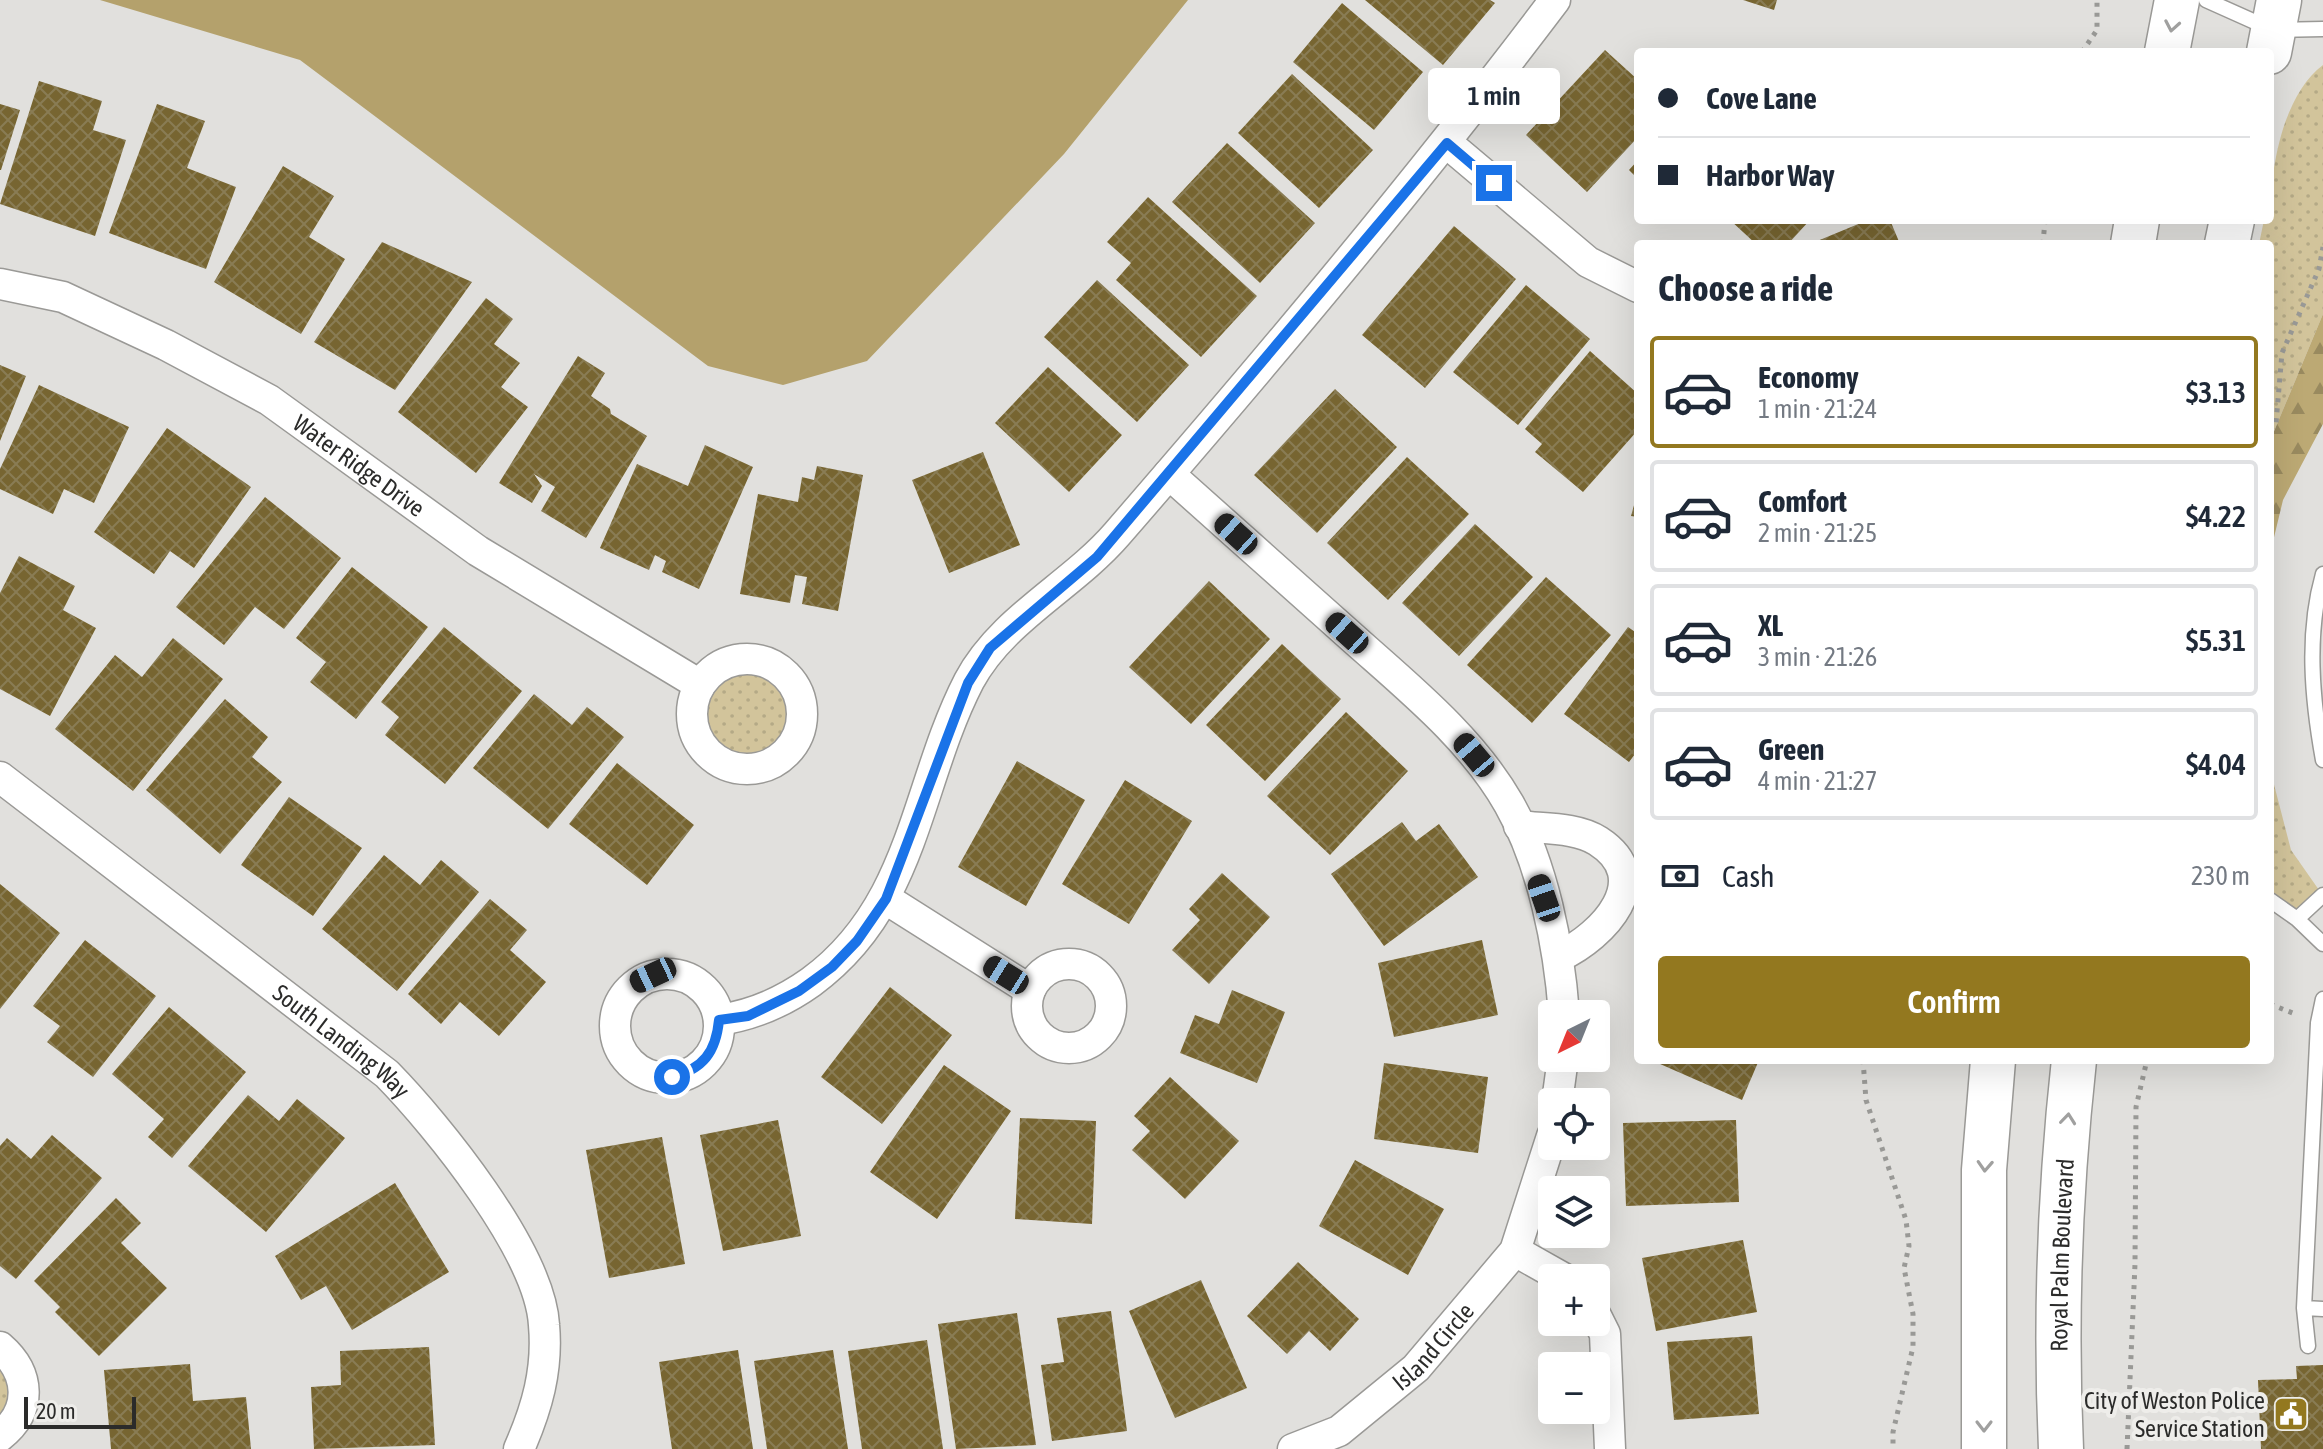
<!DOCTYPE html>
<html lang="en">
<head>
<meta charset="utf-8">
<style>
	body { margin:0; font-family:"Asap Condensed",sans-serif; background:#f2f2f3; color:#1f2937; height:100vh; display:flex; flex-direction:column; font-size:30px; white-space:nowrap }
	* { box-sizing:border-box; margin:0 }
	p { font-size:26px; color:#747a83 }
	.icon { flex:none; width:44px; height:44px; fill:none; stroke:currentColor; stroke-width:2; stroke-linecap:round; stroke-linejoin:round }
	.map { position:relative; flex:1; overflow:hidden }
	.drawer { position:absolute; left:1634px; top:240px; width:640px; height:824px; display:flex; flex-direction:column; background:#fff; border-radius:8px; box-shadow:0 8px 32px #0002 }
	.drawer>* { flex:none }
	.top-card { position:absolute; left:1634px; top:48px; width:640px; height:176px; border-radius:8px; box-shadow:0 8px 32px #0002; display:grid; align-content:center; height:176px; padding:0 24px; background:#fff }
	.needle { width:52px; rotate:223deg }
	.fabs { position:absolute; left:1538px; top:1000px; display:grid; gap:16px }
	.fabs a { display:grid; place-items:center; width:72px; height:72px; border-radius:8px; background:#fff; box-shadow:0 8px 32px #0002; font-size:40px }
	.scale { position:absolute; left:24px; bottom:20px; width:112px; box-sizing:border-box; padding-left:8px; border:4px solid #2b2b2a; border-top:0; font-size:22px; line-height:28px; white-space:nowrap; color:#2b2b2a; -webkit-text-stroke:6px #eeedea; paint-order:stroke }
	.end { position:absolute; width:36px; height:36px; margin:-18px; border:10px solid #1a73e8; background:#fff; box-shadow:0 0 0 4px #fff }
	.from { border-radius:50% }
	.bubble { position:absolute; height:56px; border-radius:8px; background:#fff; box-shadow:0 8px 32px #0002; font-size:26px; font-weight:600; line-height:56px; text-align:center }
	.car { position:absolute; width:24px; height:48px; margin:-24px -12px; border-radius:10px; box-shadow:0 0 6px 2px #0007; background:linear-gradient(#222 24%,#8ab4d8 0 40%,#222 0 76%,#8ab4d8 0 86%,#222 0) }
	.top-card b { display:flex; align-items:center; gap:28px; height:76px; font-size:30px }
	.top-card b+b { border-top:2px solid #e0e1e3 }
	.top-card i { width:20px; height:20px; background:#1f2937 }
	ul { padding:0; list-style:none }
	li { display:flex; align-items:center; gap:24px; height:112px; margin:0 16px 12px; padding:0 8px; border:4px solid #e0e1e3; border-radius:8px }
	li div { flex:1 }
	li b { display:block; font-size:30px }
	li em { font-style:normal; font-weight:600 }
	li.selected { border-color:#93781f }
	li>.icon { width:72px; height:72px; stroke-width:1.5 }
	h2 { padding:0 24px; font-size:36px; line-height:96px }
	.pay { display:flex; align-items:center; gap:20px; height:88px; padding:0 24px; font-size:30px }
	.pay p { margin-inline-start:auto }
	.cta { display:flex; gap:16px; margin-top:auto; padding:16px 24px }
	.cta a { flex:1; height:92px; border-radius:8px; background:#93781f; color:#fff; font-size:32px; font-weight:600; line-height:92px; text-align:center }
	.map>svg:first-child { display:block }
</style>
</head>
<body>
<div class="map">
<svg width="2323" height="1449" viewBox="0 0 2323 1449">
	<defs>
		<pattern id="grass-dots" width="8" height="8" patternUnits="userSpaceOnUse" patternTransform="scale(2)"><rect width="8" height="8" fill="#d2c49b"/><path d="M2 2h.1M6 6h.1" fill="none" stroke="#b4a986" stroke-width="1.8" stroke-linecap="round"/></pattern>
		<pattern id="forest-firs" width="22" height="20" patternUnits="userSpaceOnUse" patternTransform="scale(2)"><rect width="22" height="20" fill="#bca974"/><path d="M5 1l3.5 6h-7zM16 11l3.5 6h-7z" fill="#998a5f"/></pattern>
		<pattern id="building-cross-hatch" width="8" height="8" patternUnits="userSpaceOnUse" patternTransform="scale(2)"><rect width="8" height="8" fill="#776531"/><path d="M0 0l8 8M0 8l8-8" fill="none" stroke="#897c54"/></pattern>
	</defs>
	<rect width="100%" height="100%" fill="#e1e0dd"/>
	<path fill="url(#grass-dots)" d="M2323,65V314L2270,441V244H2259L2264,220H2270C2270,170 2282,96 2323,65Z
		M691 714a55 55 0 1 1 110 0a55 55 0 1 1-110 0Z
		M2270,769L2291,850L2319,890L2296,911L2270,893Z
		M0,1347L22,1375L0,1436Z"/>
	<path fill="url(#forest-firs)" d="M2323,314V424L2283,500L2270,554V441Z"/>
	<path fill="#b4a16c" d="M100,0H1188L1064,154L867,361L783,385L708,366L300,60Z"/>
	<path fill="url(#building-cross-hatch)" d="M1365,0H1490L1495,3L1443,65Z
		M1743,0H1777L1774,10Z
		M1342,3L1423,72L1374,130L1293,62Z
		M1605,50L1638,80V137L1587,192L1526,135Z
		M1292,74L1373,150L1319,208L1238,133Z
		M39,81L102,101L93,130L126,140L95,236L0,204Z
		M0,104L20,110L1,170H0Z
		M157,104L205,121L187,168L236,187L206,269L109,233Z
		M1227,143L1315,223L1260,283L1172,202Z
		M1638,160V179L1629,170Z
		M283,166L334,196L309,237L345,259L301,334L214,282Z
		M1148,197L1257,296L1201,357L1116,280L1131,263L1107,242Z
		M1730,220H1810L1788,244H1756Z
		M1868,220H1890L1900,244H1810Z
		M1454,226L1516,279L1425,388L1362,335Z
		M382,242L472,282L395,390L314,342Z
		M1097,280L1189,365L1137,422L1044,337Z
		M1526,285L1590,339L1518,425L1453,372Z
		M486,298L513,319L494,344L520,363L501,387L528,407L476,473L398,412Z
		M1590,351L1638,394V430L1583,492L1535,452L1542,444L1525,429Z
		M578,356L605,373L591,396L610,409L611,414L647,436L586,538L541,511L555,487L534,474L542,486L532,503L499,483Z
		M0,365L26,376L0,441Z
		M1048,367L1122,435L1069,492L995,423Z
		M39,385L129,427L94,503L64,489L53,514L0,489V469Z
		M1335,389L1397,447L1317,533L1254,475Z
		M167,428L251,487L194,568L170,551L154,574L94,532Z
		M705,445L753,467L699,589L662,572L666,561L655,555L649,570L600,548L637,464L688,486Z
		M983,452L1020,545L949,573L912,480Z
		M1407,457L1469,514L1388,600L1327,543Z
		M817,466L863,475L838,611L802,604L807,577L795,575L790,603L740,594L758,494L798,502L802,477L814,480Z
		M1638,491V517L1631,516Z
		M265,497L341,558L284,629L255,607L224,645L176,607Z
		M1475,524L1533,577L1459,656L1402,603Z
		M19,556L75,586L63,610L96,628L50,716L0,689V593Z
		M352,567L428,627L356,719L310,682L326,662L296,638Z
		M1546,577L1611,635L1532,723L1467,665Z
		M1209,581L1270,639L1191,724L1129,667Z
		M444,627L522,691L445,784L385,735L399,717L381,702Z
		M1628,627L1638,634V750L1629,762L1564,714Z
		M173,638L223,679L133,791L55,729L115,655L142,677Z
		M1282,644L1341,699L1265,781L1206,725Z
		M534,694L572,725L587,707L624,737L548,829L473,768Z
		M225,699L268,737L252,757L282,782L220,854L146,790Z
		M1346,712L1408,771L1330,855L1267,796Z
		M1017,761L1085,800L1026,906L958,867Z
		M617,763L694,825L647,885L569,824Z
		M1125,780L1192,821L1129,924L1062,884Z
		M289,797L362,848L313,916L241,865Z
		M1402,822L1416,841L1439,824L1478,877L1384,946L1331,874Z
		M384,855L420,885L441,860L479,892L397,991L322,929Z
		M1222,873L1270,917L1209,984L1172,950L1200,920L1189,909Z
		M0,884L60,933L0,1009Z
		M490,899L527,930L510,950L546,982L499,1036L460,1002L441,1024L408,994Z
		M85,940L156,996L93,1077L47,1042L60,1026L33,1006Z
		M1482,940L1498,1015L1394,1037L1378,963Z
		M890,987L952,1035L882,1124L821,1077Z
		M1232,990L1285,1012L1257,1083L1180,1053L1195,1015L1219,1024Z
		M169,1007L246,1072L172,1158L148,1137L164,1119L112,1074Z
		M1651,1060H1759L1742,1100Z
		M1384,1063L1488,1077L1478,1153L1374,1139Z
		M944,1065L1011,1111L937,1219L870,1172Z
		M1170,1077L1239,1141L1185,1199L1132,1150L1150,1131L1134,1116Z
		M248,1095L279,1121L297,1099L345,1138L266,1232L188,1166Z
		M1020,1118L1096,1121L1092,1224L1015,1219Z
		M778,1120L801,1236L723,1251L700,1135Z
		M1736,1120L1739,1202L1626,1206L1623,1123Z
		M52,1135L102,1178L16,1279L0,1266V1146L7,1138L31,1159Z
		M662,1137L685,1264L609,1278L586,1150Z
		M1355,1160L1444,1209L1408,1275L1319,1226Z
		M395,1183L449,1272L352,1330L326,1286L301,1300L275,1256Z
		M116,1198L141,1223L121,1243L167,1288L99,1356L55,1312L60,1307L34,1281Z
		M1743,1240L1757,1312L1656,1331L1642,1258Z
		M1298,1262L1359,1319L1330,1351L1309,1331L1287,1354L1247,1316Z
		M1201,1280L1247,1388L1175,1418L1129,1311Z
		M1111,1311L1127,1431L1052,1441L1041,1365L1064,1362L1057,1318Z
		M1017,1313L1036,1445L956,1449L938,1324Z
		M1752,1336L1759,1414L1674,1420L1667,1342Z
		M927,1340L943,1449H862L848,1351Z
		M429,1347L435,1445L314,1449L311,1387L341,1385L340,1351Z
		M738,1350L753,1449H672L659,1362Z
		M833,1350L848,1449H767L754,1361Z
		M190,1364L193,1401L246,1397L251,1449H111L104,1370Z
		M2323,1365V1449H2261L2258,1380L2297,1379L2296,1366Z"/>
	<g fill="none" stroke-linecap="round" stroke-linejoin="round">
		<g stroke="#9a9996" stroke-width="17">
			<path id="service" d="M2206,0L2273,30L2323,29
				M2323,574C2306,634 2312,699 2323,760
				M2270,900L2297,919L2323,944
				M2297,919L2323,895
				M2323,999L2318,1023L2304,1308L2323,1309
				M2304,1308L2308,1346"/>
		</g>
		<g stroke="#9a9996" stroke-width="33">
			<g id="minor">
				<path d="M1447,143L1588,262L1638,287"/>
				<path id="s1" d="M0,284L63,297L166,345L269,400L478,551L700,685"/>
				<path d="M1169,474C1231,529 1293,585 1355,640C1410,689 1472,739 1509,804C1543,864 1559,946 1564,1014"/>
				<circle cx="747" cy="714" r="55"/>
				<path id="s2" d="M0,777L387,1074C437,1125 540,1252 544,1325C548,1370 537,1408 519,1449"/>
				<path d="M1519,826C1543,829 1577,827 1598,841C1657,879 1603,936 1560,956"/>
				<path d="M886,899L1030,990"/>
				<circle cx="1069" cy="1006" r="42"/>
				<circle cx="667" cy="1026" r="52"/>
				<path d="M719,1020C754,1015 783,1002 811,982C915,906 915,786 969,681C1002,619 1072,586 1117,534C1268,360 1416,184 1555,0"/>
				<path d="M1557,1102L1563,1058"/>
				<path d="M1515,1251L1563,1278"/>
				<path d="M1596,1316L1605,1334L1610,1449"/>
				<path d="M0,1347C30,1373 33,1410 0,1436"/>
				<path id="s3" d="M1293,1449L1339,1431L1416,1368L1515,1251L1552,1136"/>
			</g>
		</g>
		<g stroke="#9a9996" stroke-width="47">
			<g id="primary">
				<path d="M2167,52L2177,0"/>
				<path d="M2269,52L2279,0"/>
				<path d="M2133,244L2137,220"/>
				<path d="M2227,244L2232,220"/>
				<path d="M1984,1449V1170L1993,1060"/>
				<path id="s4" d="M2061,1449C2055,1320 2060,1188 2074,1060"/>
			</g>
		</g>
		<path stroke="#999996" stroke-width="5" stroke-dasharray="4 6" stroke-linecap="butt" d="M2082,52L2097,30V0
			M2043,244L2045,220
			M2270,430L2276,423L2282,353L2319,269L2323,247
			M2270,1004L2295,1014
			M1863,1060L1866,1100L1906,1220L1909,1246L1904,1268L1913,1314V1347L1893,1432V1449
			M2127,1449L2135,1264L2136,1107L2147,1060"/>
		<use href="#service" stroke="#fff" stroke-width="14"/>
		<use href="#minor" stroke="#fff" stroke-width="30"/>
		<use href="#primary" stroke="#fff" stroke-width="44"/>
	</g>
	<defs><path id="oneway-chevron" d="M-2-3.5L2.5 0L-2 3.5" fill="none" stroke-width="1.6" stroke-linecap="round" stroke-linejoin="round" transform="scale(2)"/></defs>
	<g stroke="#a0a09f">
		<use href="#oneway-chevron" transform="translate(2172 26) rotate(100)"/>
		<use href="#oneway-chevron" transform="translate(2068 1119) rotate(-84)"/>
		<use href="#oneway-chevron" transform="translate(1985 1166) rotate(93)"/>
		<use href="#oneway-chevron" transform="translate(1984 1426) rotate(90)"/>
	</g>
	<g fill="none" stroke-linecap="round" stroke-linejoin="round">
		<path stroke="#1a73e8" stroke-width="10" d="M672,1077C703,1069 716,1052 719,1020L748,1016L799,991L832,967L857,941L886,899L968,683L990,648L1097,557L1447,143L1494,183"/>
	</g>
	<defs>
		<g id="civic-square" transform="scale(1.8)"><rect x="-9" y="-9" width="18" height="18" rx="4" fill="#93781f" stroke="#eeedea"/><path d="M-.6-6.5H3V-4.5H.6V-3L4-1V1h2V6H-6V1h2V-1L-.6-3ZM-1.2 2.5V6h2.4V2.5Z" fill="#fff"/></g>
	</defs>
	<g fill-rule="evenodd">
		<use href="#civic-square" x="2291" y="1414"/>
	</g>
	<g text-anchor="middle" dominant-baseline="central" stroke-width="8" stroke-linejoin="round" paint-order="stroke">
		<g font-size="24" fill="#2b2b2a" stroke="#eeedea">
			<text stroke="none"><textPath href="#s1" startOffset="406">Water Ridge Drive</textPath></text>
			<text stroke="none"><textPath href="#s2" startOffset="432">South Landing Way</textPath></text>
			<text stroke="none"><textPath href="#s4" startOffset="194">Royal Palm Boulevard</textPath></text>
			<text stroke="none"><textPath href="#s3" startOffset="176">Island Circle</textPath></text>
		</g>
		<g font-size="24" fill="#2b2b2a" stroke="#eeedea" text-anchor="end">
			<text x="2265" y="1400">City of Weston Police<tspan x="2265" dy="28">Service Station</tspan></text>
		</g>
	</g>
</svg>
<div class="fabs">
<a><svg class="needle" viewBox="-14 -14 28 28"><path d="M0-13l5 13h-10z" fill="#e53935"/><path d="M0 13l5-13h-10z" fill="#747a83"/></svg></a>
<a><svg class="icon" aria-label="locate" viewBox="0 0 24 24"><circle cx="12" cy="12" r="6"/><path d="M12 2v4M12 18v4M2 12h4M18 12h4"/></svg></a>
<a><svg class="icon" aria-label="layers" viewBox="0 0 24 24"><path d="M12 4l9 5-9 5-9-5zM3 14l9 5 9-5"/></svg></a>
<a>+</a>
<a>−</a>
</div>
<div class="scale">20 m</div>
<i class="end from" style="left:672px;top:1077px"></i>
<i class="end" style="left:1494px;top:183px"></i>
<div class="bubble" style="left:1428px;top:68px;width:132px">1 min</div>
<i class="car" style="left:1236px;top:534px;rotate:312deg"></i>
<i class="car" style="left:1347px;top:633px;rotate:312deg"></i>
<i class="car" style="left:1474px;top:755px;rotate:320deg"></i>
<i class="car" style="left:1544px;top:898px;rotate:341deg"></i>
<i class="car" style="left:653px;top:975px;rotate:245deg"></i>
<i class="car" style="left:1006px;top:975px;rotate:302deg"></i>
<div class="top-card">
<b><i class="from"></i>Cove Lane</b>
<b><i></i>Harbor Way</b>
</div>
<section class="drawer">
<h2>Choose a ride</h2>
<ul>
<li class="selected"><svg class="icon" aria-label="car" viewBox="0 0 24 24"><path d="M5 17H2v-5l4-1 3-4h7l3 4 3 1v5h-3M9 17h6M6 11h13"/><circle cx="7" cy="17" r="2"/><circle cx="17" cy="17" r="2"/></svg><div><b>Economy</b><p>1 min · 21:24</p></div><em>$3.13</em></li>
<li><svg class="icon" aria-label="car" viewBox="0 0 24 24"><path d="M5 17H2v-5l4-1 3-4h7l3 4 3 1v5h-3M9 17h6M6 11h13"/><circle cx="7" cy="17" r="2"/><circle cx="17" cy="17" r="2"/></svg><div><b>Comfort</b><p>2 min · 21:25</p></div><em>$4.22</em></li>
<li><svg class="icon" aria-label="car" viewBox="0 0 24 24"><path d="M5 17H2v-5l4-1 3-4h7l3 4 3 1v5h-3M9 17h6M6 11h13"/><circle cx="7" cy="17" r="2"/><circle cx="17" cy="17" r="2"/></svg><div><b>XL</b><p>3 min · 21:26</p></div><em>$5.31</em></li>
<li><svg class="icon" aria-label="car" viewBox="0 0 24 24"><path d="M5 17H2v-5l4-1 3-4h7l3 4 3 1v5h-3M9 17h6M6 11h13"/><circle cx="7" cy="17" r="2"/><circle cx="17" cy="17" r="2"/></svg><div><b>Green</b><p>4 min · 21:27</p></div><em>$4.04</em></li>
</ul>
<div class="pay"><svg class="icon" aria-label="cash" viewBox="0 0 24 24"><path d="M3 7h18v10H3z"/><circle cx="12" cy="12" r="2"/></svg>Cash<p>230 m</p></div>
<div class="cta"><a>Confirm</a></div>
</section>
</div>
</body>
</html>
